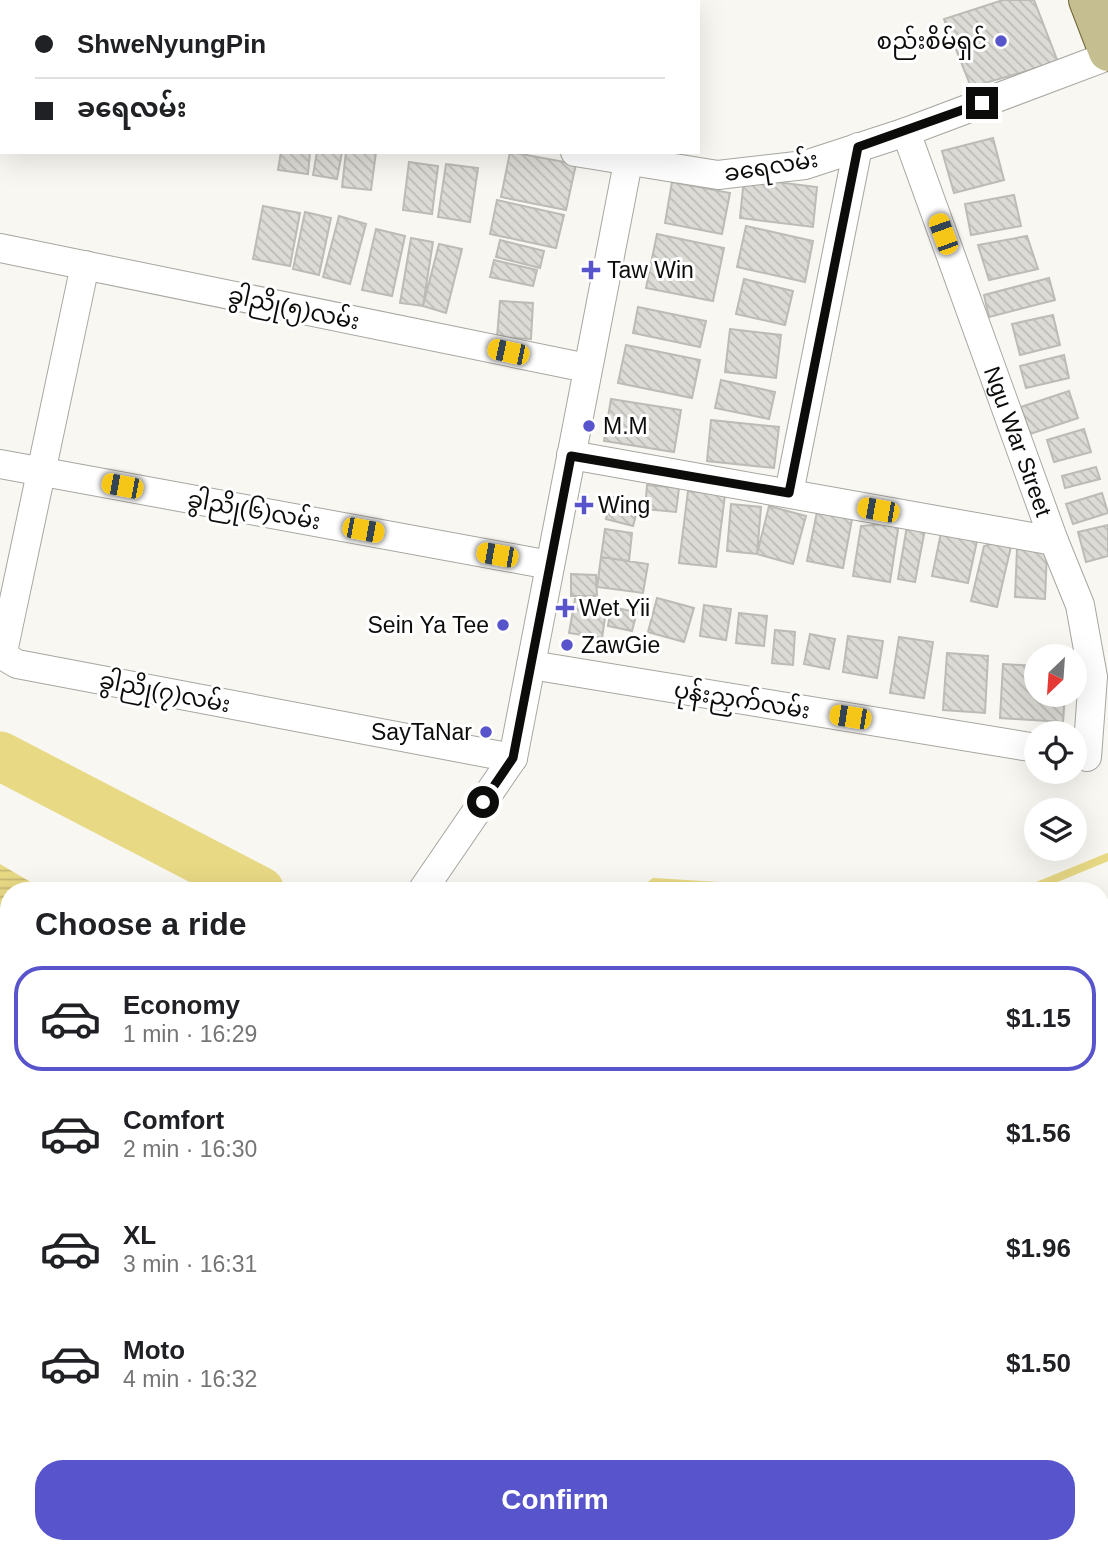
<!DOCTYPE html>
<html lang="en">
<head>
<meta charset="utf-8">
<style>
	body { margin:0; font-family:Helvetica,"Noto Sans Myanmar",sans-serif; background:#f6f6f6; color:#202124; height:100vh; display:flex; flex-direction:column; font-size:26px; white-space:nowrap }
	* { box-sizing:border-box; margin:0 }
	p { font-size:23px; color:#757577 }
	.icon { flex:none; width:38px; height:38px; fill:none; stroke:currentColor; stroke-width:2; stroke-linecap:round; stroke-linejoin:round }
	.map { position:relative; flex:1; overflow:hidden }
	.sheet { position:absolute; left:0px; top:882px; width:1110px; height:672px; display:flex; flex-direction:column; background:#fff; border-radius:28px 28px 0 0; box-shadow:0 7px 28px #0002 }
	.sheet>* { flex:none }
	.guide { position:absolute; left:0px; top:0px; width:700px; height:154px; box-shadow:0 7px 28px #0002; display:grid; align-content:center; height:154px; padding:0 35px; background:#fff }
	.needle { width:46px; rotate:205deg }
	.tools { position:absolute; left:1024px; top:644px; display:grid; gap:14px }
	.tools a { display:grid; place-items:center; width:63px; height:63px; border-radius:50%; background:#fff; box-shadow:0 7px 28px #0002; font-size:35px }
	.end { position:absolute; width:32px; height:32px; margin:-16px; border:9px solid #0c0c0a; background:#fff; box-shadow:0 0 0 4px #fff }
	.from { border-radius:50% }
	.car { position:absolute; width:21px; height:42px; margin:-21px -10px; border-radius:9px; box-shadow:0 0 5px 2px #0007; background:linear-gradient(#f5c518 24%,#345 0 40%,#f5c518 0 76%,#345 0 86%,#f5c518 0) }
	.guide b { display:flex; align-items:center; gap:24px; height:66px; font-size:26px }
	.guide b+b { border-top:2px solid #e0e0e0 }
	.guide i { width:18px; height:18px; background:#202124 }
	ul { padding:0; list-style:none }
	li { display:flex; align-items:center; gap:21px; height:105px; margin:0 14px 10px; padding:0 21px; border:4px solid transparent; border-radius:28px }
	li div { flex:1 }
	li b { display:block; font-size:26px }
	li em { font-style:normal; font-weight:800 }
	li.on { border-color:#5854cb }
	li>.icon { width:63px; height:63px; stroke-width:1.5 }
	h2 { padding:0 35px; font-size:32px; line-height:84px }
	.button { display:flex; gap:14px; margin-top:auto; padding:14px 35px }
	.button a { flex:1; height:80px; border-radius:28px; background:#5854cb; color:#fff; font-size:28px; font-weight:800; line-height:80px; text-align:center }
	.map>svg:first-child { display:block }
</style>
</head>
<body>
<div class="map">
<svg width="1108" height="1554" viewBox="0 0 1108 1554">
	<defs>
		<pattern id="water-rules" width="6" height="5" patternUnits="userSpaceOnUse" patternTransform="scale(1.75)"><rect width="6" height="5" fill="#e8d985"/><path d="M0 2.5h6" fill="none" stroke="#c6b972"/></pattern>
		<pattern id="building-back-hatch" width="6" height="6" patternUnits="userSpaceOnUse" patternTransform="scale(1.75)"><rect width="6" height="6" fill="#dcdbd5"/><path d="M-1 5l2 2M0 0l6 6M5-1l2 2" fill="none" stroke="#bcbbb6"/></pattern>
	</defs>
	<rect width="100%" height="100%" fill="#f8f7f1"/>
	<path fill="url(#water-rules)" d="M0,864L39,887L34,891H9V910L0,916Z"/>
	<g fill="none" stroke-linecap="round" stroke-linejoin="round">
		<path stroke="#e8d985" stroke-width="8" d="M644,891L654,882L734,887L743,891
			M1025,891L1108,857
			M345,1554L348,1545"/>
		<path stroke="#e8d985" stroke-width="49" d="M0,756L260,891"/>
	</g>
	<path fill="url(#building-back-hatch)" stroke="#bcbbb5" stroke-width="2" d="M149,0H189L149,2Z
		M200,0H231L200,2Z
		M432,0H473V2Z
		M477,0H511L477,2Z
		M521,0H582L590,2H521Z
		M1003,0H1034L1058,62L971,87L944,19Z
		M993,138L1004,180L954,193L942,151Z
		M281,152H310L308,174L278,170Z
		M317,152H342L337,179L313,175Z
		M346,152H376L371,190L342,187Z
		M510,152L576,164L566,210L501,197Z
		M409,162L438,166L432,214L403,210Z
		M446,164L478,168L470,222L438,217Z
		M744,178L817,187L813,227L740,218Z
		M672,182L730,193L722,234L665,223Z
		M1014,195L1021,226L971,235L965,204Z
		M497,200L564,215L556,248L490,234Z
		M263,206L300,213L290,266L253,259Z
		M305,212L331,218L319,275L293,269Z
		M339,216L366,224L350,284L323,277Z
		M746,226L813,241L805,282L737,267Z
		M376,229L405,236L392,296L362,290Z
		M657,234L724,248L713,301L646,288Z
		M1027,236L1038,269L989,280L978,245Z
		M411,238L433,242L423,306L400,303Z
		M500,240L544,251L540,268L496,257Z
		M439,244L462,249L446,313L423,306Z
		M494,260L537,270L533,286L490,277Z
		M1049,278L1055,300L989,317L984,295Z
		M744,279L793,291L785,325L736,314Z
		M500,301L533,303L531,339L497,337Z
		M638,307L706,321L700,347L633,333Z
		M1053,315L1060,345L1020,355L1012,324Z
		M730,329L781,335L776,378L725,372Z
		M626,345L700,360L692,398L618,383Z
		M1064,355L1069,378L1026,388L1020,366Z
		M721,380L775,392L769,419L715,408Z
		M1069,391L1078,418L1030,434L1021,407Z
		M611,399L681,410L674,452L604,441Z
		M711,420L779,427L774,468L707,461Z
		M1084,429L1091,452L1054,462L1047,440Z
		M1096,467L1100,479L1065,488L1062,476Z
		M647,485L679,488L676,512L645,509Z
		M688,491L725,495L716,567L679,563Z
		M1102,493L1108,513L1073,524L1066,504Z
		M612,497L639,504L633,526L606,519Z
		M731,504L761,507L757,554L727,551Z
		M769,506L806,516L793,564L757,554Z
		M817,512L852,519L843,568L807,561Z
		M899,523L890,582L853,576L861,526Z
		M1108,525V556L1086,562L1078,532Z
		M907,526L925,529L915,582L898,579Z
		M605,529L632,533L629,561L601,557Z
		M941,533L977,541L968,583L932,576Z
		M1013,538L997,607L971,601L984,546Z
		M1017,549L1047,551L1045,599L1015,597Z
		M601,557L648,564L643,593L597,587Z
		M571,574L596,575L597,596H571Z
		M657,598L694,608L684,642L648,632Z
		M575,599L607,604L602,638L569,633Z
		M704,605L731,609L726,640L700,636Z
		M611,607L637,612L632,631L608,626Z
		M739,613L767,616L764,646L736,643Z
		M775,630L795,632L793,665L772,663Z
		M810,634L835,639L829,669L804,664Z
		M848,636L883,641L877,678L843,672Z
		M899,637L933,642L924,698L890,693Z
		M947,653L988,656L985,713L943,710Z
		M1003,664L1036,666V695H1065L1063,722L1000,718Z"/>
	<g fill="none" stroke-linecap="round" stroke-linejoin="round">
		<g stroke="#a7a6a0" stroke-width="16">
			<path id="service" d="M1101,1116H1108
				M619,1545V1554
				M917,1545V1554
				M509,1554L510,1545"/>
		</g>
		<g stroke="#a7a6a0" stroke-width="30">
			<g id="minor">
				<path d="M134,2V0"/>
				<path d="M661,2V0"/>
				<path d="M0,43H2"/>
				<path id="s1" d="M906,132L1054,541L1080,605L1093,677L1087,757"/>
				<path d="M575,152L718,175L805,165L906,132L1108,56"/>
				<path d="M0,248L587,368"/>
				<path d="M85,265L3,652L7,658L17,664L513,758"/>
				<path d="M571,455L1054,541"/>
				<path d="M0,464L550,565"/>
				<path d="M789,493L858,147"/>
				<path d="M531,665L1036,748"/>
				<path d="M422,891L513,758L630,152"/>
				<path d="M0,1166L9,1161"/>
				<path d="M0,1293L9,1315"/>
				<path d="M101,1545L104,1554"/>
			</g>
		</g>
		<g stroke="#6c6332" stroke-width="40">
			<path id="primary" d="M1088,0L1108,52"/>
		</g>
		<use href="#service" stroke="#fff" stroke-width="14"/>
		<use href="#minor" stroke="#fff" stroke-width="28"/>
		<use href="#primary" stroke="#c5be91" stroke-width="38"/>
	</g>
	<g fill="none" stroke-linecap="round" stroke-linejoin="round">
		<path stroke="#0c0c0a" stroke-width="9" d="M483,802L513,758L571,456L789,493L858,147L982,103"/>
	</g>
	<g fill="#5854cb" stroke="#fff" stroke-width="2.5">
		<circle cx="1001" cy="41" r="7"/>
		<path d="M587.5 259.5h7v7h7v7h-7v7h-7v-7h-7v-7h7z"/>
		<circle cx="589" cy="426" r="7"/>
		<path d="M580.5 494.5h7v7h7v7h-7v7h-7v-7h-7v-7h7z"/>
		<path d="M561.5 597.5h7v7h7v7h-7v7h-7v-7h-7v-7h7z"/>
		<circle cx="503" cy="625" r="7"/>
		<circle cx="567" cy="645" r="7"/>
		<circle cx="486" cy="732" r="7"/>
	</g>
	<g text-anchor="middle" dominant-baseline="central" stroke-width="6" stroke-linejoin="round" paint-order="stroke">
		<g font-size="23" fill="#0c0c0a" stroke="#fff" text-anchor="start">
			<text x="987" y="41" text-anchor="end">စည်းစိမ်ရှင်</text>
			<text x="607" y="270">Taw Win</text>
			<text x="603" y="426">M.M</text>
			<text x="598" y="505">Wing</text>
			<text x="579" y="608">Wet Yii</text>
			<text x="489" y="625" text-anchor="end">Sein Ya Tee</text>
			<text x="581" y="645">ZawGie</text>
			<text x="472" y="732" text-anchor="end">SayTaNar</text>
		</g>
		<g font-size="23" fill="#0c0c0a" stroke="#fff">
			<text transform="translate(771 166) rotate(-9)">ခရေလမ်း</text>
			<text transform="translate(294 308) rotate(12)">ခွါညို(၅)လမ်း</text>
			<text stroke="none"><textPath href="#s1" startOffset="329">Ngu War Street</textPath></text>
			<text transform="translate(254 510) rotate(10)">ခွါညို(၆)လမ်း</text>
			<text transform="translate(165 692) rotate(11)">ခွါညို(၇)လမ်း</text>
			<text transform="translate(742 700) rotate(9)">ပုန်းညှက်လမ်း</text>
		</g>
	</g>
</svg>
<div class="tools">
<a><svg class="needle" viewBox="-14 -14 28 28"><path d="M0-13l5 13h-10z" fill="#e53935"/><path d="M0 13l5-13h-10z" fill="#757577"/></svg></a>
<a><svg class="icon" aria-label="locate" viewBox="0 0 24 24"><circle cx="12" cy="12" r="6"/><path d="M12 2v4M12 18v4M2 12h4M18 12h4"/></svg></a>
<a><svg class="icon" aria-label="layers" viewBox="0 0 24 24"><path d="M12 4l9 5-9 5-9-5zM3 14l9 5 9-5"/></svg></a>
</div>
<i class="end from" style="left:483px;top:802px"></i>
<i class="end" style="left:982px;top:103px"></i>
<i class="car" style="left:943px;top:234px;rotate:340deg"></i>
<i class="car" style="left:508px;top:352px;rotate:282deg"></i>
<i class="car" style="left:122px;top:486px;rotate:281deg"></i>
<i class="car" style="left:878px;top:510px;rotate:280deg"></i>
<i class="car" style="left:363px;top:530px;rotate:101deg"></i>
<i class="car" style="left:497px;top:555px;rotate:280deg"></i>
<i class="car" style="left:850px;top:717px;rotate:279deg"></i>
<div class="guide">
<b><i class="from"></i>ShweNyungPin</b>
<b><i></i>ခရေလမ်း</b>
</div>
<section class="sheet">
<h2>Choose a ride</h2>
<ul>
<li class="on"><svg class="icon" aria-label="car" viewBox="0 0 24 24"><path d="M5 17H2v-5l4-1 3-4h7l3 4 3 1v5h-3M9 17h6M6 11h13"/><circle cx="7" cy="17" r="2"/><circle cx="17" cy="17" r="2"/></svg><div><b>Economy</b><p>1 min · 16:29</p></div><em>$1.15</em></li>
<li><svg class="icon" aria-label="car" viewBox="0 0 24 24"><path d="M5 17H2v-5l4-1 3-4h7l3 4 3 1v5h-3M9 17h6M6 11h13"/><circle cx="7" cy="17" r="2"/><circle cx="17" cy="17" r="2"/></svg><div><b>Comfort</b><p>2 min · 16:30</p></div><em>$1.56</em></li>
<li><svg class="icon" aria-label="car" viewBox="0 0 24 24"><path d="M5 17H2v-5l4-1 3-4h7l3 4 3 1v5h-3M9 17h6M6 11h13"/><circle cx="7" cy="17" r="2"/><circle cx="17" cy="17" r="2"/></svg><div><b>XL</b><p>3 min · 16:31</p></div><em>$1.96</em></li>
<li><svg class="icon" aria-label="car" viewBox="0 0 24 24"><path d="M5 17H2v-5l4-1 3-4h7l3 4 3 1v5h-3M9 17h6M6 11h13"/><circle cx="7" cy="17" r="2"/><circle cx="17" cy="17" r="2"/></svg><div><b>Moto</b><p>4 min · 16:32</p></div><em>$1.50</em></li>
</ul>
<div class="button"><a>Confirm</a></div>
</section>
</div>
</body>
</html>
